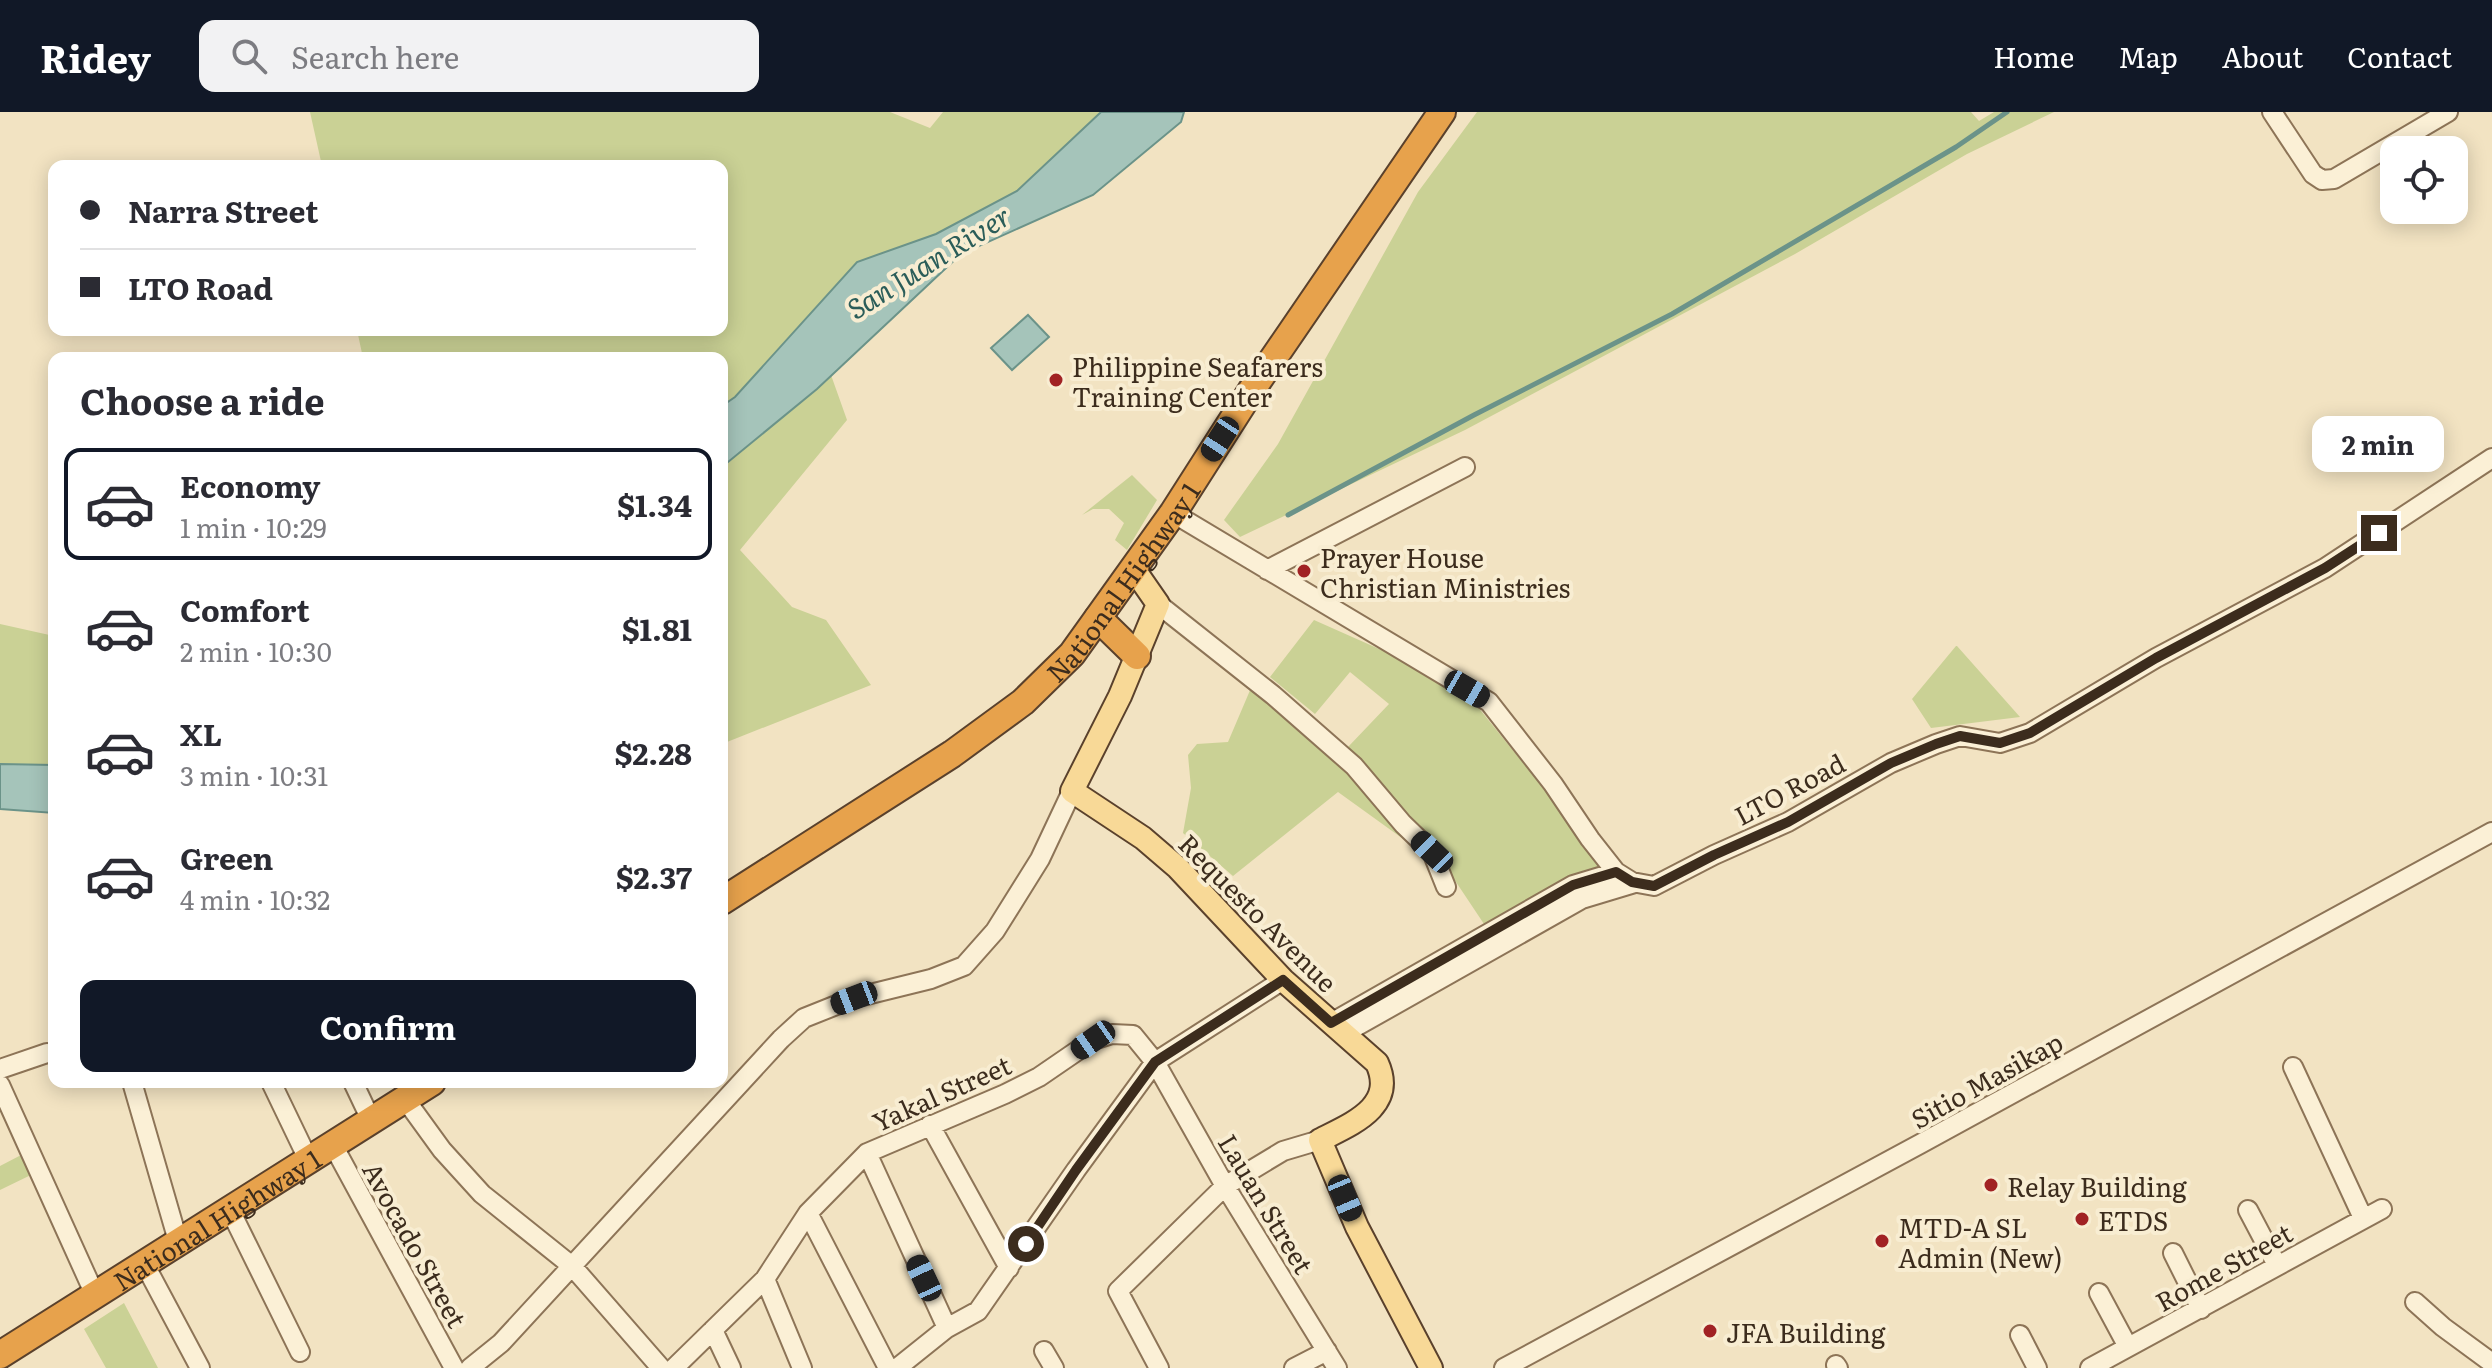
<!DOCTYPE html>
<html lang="en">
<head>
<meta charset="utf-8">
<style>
	body { margin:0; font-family:Literata,serif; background:#f2f2f3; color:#2b2b33; height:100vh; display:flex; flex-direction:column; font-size:30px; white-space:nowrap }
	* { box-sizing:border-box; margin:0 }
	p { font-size:26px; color:#7c7c81 }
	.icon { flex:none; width:44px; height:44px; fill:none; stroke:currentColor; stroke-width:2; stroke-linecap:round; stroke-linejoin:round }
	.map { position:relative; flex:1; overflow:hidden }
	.panel { position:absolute; left:48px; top:240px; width:680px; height:736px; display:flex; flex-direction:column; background:#fff; border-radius:16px; box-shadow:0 4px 20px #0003 }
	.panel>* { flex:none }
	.top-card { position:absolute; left:48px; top:48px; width:680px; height:176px; border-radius:16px; box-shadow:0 4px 20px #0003; display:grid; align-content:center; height:176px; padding:0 32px; background:#fff }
	.controls { position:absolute; left:2380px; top:24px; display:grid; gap:16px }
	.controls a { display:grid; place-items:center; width:88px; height:88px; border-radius:16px; background:#fff; box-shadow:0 4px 20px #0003; font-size:40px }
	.end { position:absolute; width:36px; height:36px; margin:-18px; border:10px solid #3c2c1d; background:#fff; box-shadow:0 0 0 4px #fff }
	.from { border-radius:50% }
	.bubble { position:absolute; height:56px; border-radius:16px; background:#fff; box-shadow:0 4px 20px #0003; font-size:26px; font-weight:700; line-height:56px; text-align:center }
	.car { position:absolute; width:24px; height:48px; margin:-24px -12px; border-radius:10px; box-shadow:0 0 6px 2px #0007; background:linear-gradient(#222 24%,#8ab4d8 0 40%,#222 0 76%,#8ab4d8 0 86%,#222 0) }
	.top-card b { display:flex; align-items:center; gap:28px; height:76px; font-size:30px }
	.top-card b+b { border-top:2px solid #e1e1e2 }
	.top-card i { width:20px; height:20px; background:#2b2b33 }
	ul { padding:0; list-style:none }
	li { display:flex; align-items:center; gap:24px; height:112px; margin:0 16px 12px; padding:0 16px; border:4px solid transparent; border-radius:16px }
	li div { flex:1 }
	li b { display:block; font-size:30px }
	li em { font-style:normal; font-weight:700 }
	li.current { border-color:#111827 }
	li>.icon { width:72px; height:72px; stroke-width:1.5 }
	h2 { padding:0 32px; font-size:36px; line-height:96px }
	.action { display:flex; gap:16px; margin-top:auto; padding:16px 32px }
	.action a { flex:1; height:92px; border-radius:16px; background:#111827; color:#fff; font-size:32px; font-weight:700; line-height:92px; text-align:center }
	header { display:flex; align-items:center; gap:48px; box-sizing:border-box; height:112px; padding:0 40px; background:#111827; color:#fff }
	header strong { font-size:38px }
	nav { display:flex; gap:44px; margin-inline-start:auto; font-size:28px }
	.search { width:560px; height:72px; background:#f2f2f3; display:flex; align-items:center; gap:20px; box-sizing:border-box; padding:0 28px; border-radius:16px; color:#7c7c81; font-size:30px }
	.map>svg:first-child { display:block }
</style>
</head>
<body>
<header>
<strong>Ridey</strong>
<div class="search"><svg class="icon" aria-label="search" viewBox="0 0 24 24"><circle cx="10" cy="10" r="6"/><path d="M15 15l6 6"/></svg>Search here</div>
<nav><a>Home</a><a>Map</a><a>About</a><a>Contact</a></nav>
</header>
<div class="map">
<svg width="2492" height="1256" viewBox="0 0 2492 1256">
	<rect width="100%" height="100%" fill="#f2e3c2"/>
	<path fill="#cad195" d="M310,0H890L930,16L943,0H1101L1017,79L936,122L857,150L735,285L722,294V246H363L357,218H722V54H322Z
		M1477,0H1971L1979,9L1994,0H2054L1967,42L1795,142L1465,318L1240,425L1224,408L1278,332L1418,80Z
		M831,263L847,308L740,438L792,495L826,508L871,573L722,632V355Z
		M1132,363L1157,388L1127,438L1115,428L1124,411L1109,397H1093L1082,403Z
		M1314,508L1404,548L1477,594L1622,773L1492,824L1446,755L1406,729L1338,680L1233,764L1183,721L1191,676L1188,643L1197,632L1228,630L1251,576L1348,635L1389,592L1350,560L1315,602L1270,565Z
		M0,512L54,524V653L0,652Z
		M1956,534H1957L2020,605L1931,616L1912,587Z
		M25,1041L35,1061L0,1078V1054Z
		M124,1191L158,1256H106L84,1217Z"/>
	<path fill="#a5c4ba" stroke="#6b9389" stroke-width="2" d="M1101,0H1184L1181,10L1093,83L961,142L817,277L722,355V294L735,285L857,150L936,122L1017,79Z
		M1028,203L1049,225L1012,258L991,236Z
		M0,652L54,653V701L0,697Z"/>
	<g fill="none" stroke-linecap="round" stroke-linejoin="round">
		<path stroke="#6b9389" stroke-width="5" d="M1288,403L1474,303L1672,202L1956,35L2007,0"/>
		<g stroke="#8d7457" stroke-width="22">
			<path id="minor" d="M2272,0L2313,62L2322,68L2334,67L2448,0
				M1173,401L1489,590L1553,672L1590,727L1616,760L1632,770L1654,774L1714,743L1788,710L1891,651L1936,632L1960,624L2000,631L2030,621L2156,546L2325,456L2492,346
				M1267,458L1465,355
				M1158,492L1273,583L1354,654L1403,712L1432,740L1446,775
				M1331,911L1573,773L1616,760
				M1343,922L1582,787L1635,771
				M2293,955L2363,1106
				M0,957L47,941
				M132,970L178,1129
				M271,970L308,1047
				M353,970L371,1008
				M0,973L95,1183
				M405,987L442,1038L482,1082L572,1154L661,1256
				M930,1013L1009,1156
				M333,1033L454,1256
				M867,1041L947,1216
				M230,1098L300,1240
				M2248,1098L2277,1153
				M808,1101L888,1256
				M2173,1141L2201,1197
				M144,1151L200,1256
				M765,1167L802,1256
				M2099,1181L2128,1235
				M2415,1190L2443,1215L2492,1251
				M713,1218L731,1256
				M2020,1223L2037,1256
				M1044,1239L1054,1256
				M1836,1253L1838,1256
				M470,1256L501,1231L781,927L804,906L854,886L931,867L964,854L995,819L1040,747L1072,679
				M674,1256L765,1167L808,1101L867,1041L1005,982L1039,965L1093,928L1112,922L1133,923L1155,950L1225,1074L1337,1256
				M897,1256L947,1216L978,1199L1076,1058L1155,950L1283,868
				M1159,1256L1118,1179L1225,1074L1283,1039L1320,1028
				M1294,1256L1327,1239
				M1504,1256L1920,1032L2492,720
				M2090,1256L2382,1097"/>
		</g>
		<g stroke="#5a412c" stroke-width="26">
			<path id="major" d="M1133,456L1158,492L1120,584L1072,679L1143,726L1178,756L1283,868L1377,951C1397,995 1351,1012 1320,1028L1357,1115L1431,1256"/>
		</g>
		<g stroke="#5a412c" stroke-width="30">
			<g id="highway">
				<path d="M1098,506L1137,544"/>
				<path id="s1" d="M722,789L952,642L1023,590L1072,542L1173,401L1251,279L1442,0"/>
				<path id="s2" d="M0,1243L432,970"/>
			</g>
		</g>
		<use href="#minor" stroke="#fbf0d6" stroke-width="18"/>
		<use href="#major" stroke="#f8d997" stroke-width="22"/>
		<use href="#highway" stroke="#e7a24c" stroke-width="26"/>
	</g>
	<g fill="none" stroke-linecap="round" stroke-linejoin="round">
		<path stroke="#3c2c1d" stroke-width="10" d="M1026,1132L1076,1058L1155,950L1283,868L1331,911L1573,773L1616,760L1632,770L1654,774L1714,743L1788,710L1891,651L1936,632L1960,624L2000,631L2030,621L2156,546L2325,456L2379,421"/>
	</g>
	<g fill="#a12224" stroke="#f8edd2" stroke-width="3">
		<circle cx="1056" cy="268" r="8"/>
		<circle cx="1304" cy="459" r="8"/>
		<circle cx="1991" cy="1073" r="8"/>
		<circle cx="2082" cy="1107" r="8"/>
		<circle cx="1882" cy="1129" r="8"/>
		<circle cx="1710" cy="1219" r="8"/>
	</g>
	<g text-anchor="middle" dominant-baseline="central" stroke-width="8" stroke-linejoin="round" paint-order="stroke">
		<g font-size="26" fill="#3c2c1d" stroke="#f8edd2" text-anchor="start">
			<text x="1072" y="253">Philippine Seafarers<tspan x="1072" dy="30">Training Center</tspan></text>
			<text x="1320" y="444">Prayer House<tspan x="1320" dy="30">Christian Ministries</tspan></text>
			<text x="2007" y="1073">Relay Building</text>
			<text x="2098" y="1107">ETDS</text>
			<text x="1898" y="1114">MTD-A SL<tspan x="1898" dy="30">Admin (New)</tspan></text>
			<text x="1726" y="1219">JFA Building</text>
		</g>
		<g font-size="26" fill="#3c2c1d" stroke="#f8edd2">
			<text stroke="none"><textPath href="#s1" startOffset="518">National Highway 1</textPath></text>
			<text transform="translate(1789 676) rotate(-28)">LTO Road</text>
			<text transform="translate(1259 800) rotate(45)">Requesto Avenue</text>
			<text transform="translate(1986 967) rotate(-29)">Sitio Masikap</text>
			<text transform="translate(941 980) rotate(-24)">Yakal Street</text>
			<text transform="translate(1267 1091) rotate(59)">Lauan Street</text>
			<text stroke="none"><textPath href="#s2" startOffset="256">National Highway 1</textPath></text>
			<text transform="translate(416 1132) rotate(61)">Avocado Street</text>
			<text transform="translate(2223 1154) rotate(-29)">Rome Street</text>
		</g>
		<g font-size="28" font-style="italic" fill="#2b5d59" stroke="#f8edd2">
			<text transform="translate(928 149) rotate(-32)">San Juan River</text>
		</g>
	</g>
</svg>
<div class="controls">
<a><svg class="icon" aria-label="locate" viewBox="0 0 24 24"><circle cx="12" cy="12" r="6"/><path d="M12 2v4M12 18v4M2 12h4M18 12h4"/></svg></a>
</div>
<i class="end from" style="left:1026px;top:1132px"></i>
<i class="end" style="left:2379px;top:421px"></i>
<div class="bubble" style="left:2312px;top:304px;width:132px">2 min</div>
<i class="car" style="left:1220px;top:327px;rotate:213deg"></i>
<i class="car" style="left:1467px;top:577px;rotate:120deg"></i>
<i class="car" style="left:1432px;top:740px;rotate:314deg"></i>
<i class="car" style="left:854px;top:886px;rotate:249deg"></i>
<i class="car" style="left:1093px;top:928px;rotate:235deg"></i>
<i class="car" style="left:1345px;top:1086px;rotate:157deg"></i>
<i class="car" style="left:924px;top:1166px;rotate:335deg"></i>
<div class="top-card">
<b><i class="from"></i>Narra Street</b>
<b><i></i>LTO Road</b>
</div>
<section class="panel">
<h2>Choose a ride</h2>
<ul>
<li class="current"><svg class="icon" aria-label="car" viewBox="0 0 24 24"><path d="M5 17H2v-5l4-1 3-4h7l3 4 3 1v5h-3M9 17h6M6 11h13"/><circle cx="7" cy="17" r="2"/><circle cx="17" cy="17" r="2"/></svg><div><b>Economy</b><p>1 min · 10:29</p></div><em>$1.34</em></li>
<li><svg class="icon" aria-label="car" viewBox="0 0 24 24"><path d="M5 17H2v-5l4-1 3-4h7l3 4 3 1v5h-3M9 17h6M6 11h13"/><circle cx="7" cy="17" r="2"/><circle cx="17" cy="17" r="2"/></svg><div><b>Comfort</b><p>2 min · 10:30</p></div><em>$1.81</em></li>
<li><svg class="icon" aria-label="car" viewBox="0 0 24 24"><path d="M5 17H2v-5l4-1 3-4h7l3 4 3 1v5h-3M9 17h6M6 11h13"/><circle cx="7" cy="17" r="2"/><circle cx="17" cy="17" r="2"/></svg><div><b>XL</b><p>3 min · 10:31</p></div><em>$2.28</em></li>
<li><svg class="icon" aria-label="car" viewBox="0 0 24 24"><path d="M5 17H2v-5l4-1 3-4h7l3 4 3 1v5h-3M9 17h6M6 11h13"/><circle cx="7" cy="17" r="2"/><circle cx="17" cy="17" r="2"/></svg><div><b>Green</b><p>4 min · 10:32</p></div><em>$2.37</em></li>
</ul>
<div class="action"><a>Confirm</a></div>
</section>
</div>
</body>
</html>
